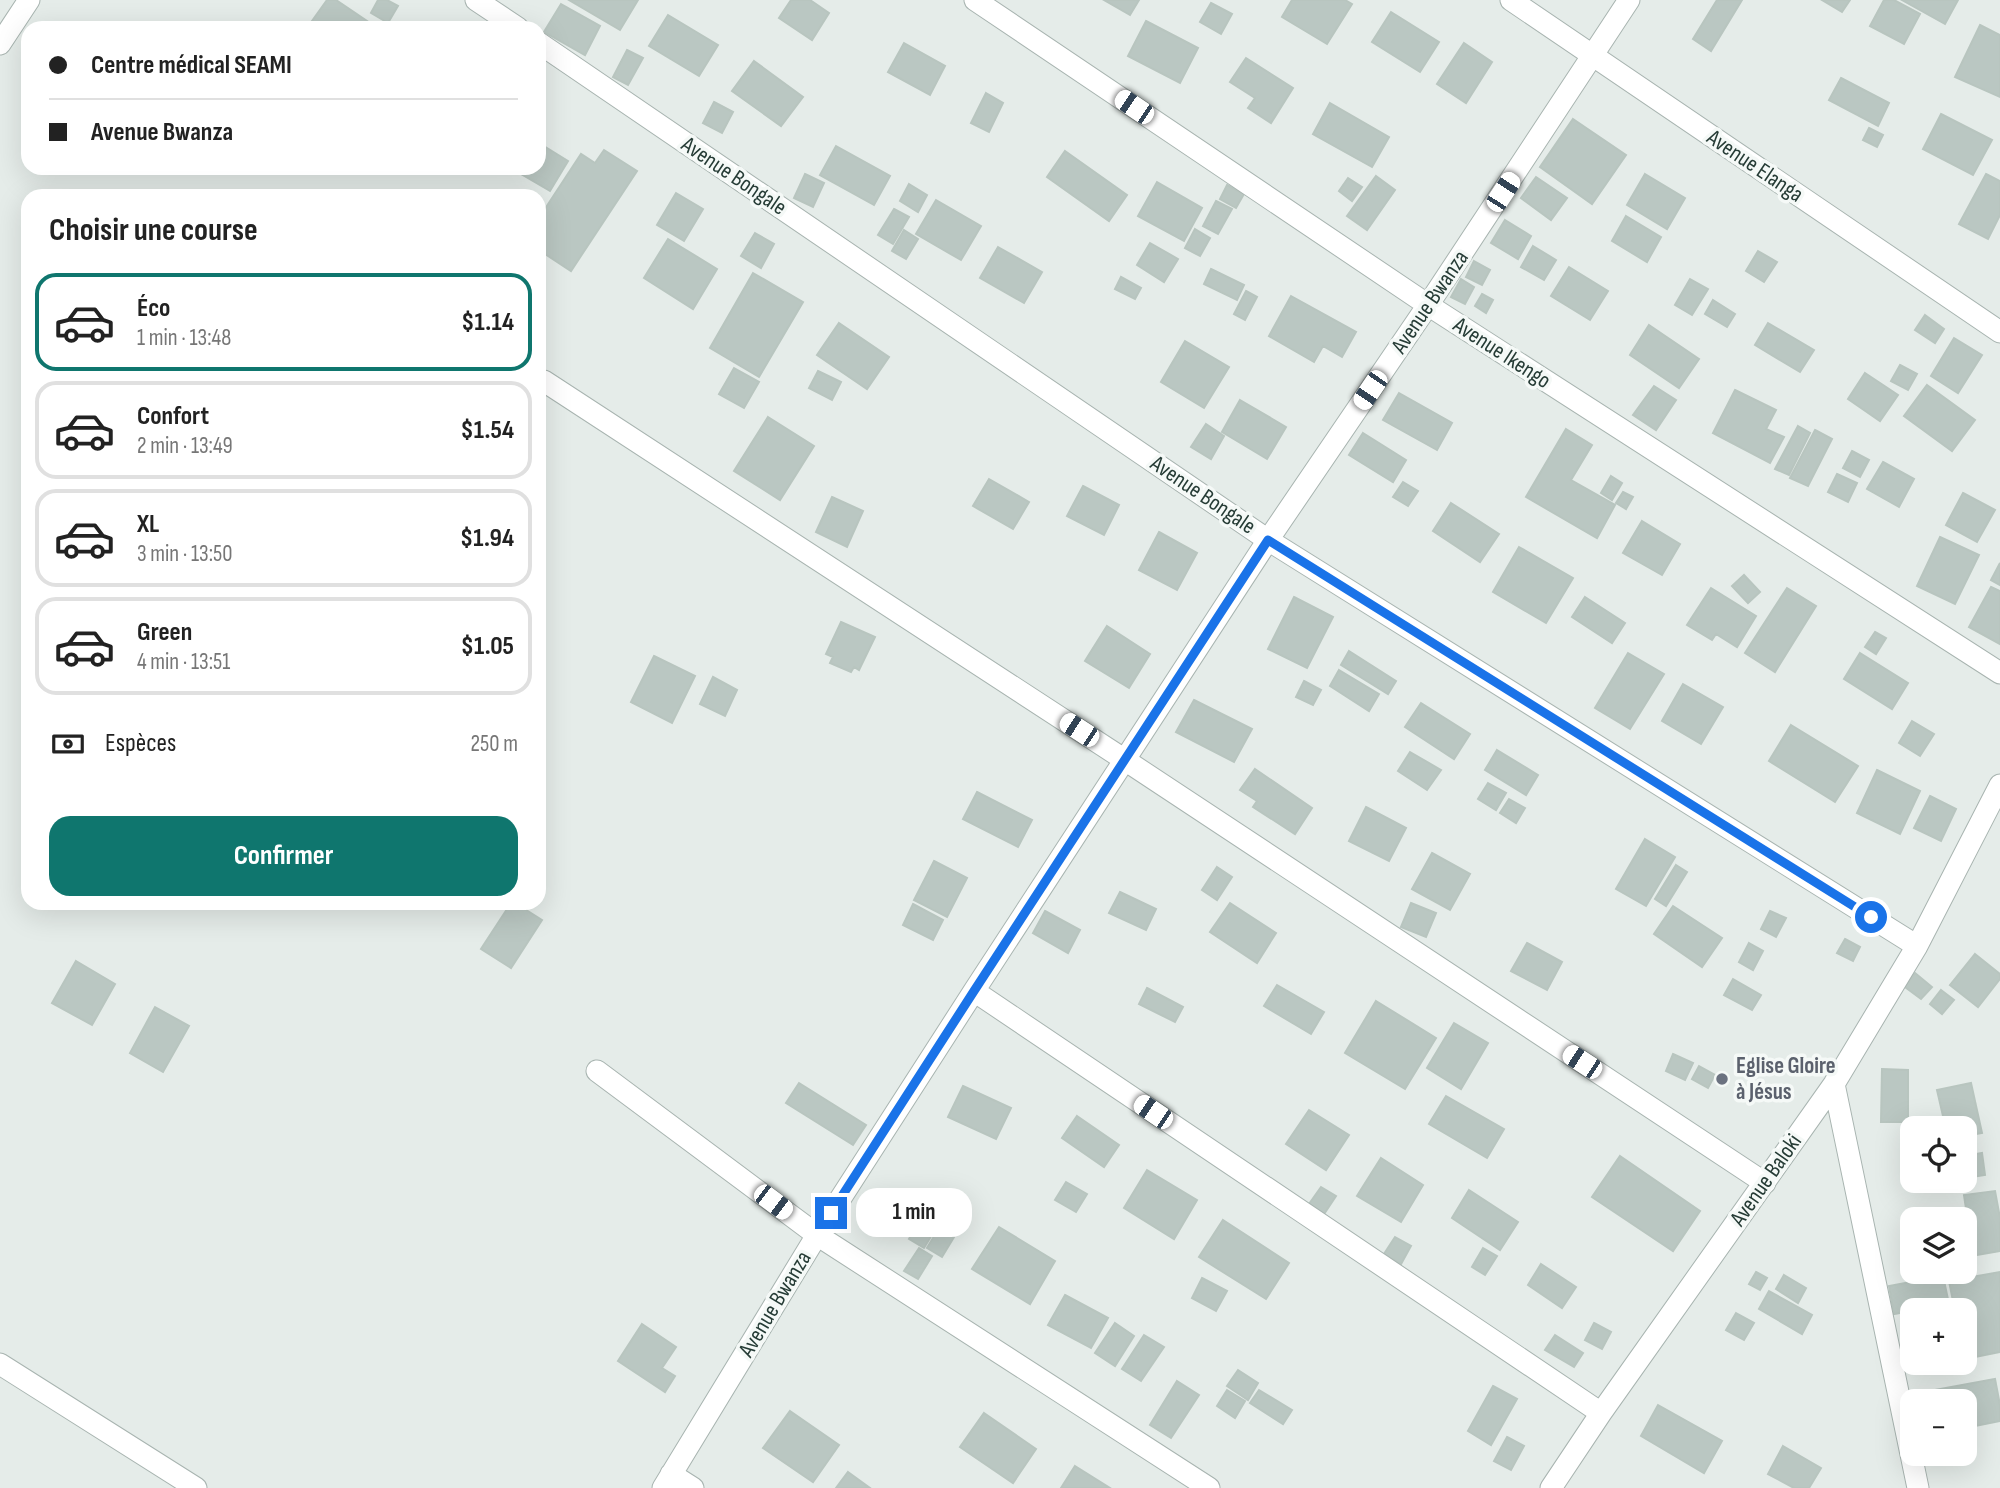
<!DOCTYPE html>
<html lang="fr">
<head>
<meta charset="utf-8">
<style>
	body { margin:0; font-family:"Sofia Sans Condensed",sans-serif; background:#f2f2f2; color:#222; height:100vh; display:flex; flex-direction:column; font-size:26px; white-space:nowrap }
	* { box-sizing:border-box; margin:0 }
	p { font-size:23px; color:#767676 }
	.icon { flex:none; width:38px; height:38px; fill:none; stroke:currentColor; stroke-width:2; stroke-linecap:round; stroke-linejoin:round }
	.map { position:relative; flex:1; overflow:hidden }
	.details { position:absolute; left:21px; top:189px; width:525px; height:721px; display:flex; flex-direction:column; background:#fff; border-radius:21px; box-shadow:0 7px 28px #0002 }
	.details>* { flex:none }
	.guide { position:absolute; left:21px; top:21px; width:525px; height:154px; border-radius:21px; box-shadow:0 7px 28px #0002; display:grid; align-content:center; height:154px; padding:0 28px; background:#fff }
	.buttons { position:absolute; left:1900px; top:1116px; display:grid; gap:14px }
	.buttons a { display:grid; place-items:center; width:77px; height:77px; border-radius:14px; background:#fff; box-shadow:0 7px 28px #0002; font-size:35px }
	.end { position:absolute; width:32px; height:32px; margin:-16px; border:9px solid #1a73e8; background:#fff; box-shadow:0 0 0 4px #fff }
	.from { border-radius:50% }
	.bubble { position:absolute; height:49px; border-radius:21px; background:#fff; box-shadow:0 7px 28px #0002; font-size:23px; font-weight:700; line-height:49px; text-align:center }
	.car { position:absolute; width:21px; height:42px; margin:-21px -10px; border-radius:9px; box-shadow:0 0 5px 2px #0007; background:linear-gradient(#fff 24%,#345 0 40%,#fff 0 76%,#345 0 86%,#fff 0) }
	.guide b { display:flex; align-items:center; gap:24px; height:66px; font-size:26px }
	.guide b+b { border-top:2px solid #e0e0e0 }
	.guide i { width:18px; height:18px; background:#222 }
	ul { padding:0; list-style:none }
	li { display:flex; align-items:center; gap:21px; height:98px; margin:0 14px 10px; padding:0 14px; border:4px solid #e0e0e0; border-radius:21px }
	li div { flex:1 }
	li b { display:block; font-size:26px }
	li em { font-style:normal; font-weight:700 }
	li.selected { border-color:#0f766e }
	li>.icon { width:63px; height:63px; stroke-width:1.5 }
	h2 { padding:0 28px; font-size:32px; line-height:84px }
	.pay { display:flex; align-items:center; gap:18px; height:77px; padding:0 28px; font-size:26px }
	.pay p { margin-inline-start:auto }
	.primary-button { display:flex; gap:14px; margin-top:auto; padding:14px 28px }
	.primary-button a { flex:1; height:80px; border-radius:21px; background:#0f766e; color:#fff; font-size:28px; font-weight:700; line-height:80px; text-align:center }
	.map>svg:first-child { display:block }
</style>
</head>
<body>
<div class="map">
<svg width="2000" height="1488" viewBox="0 0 2000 1488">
	<rect width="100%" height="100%" fill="#e5ece9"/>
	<path fill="#bac7c2" stroke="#b8c5bf" stroke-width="2" d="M327,0H336L373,25L371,28H307Z
		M378,0H387L398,6L388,23L371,13Z
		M569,0H638L620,30Z
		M791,0H810L829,13L812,40L779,18Z
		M1104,0H1139L1130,15Z
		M1292,0H1345L1352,4L1327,44L1282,17Z
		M1717,0H1742L1711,51L1693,39Z
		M1822,0H1850L1842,12Z
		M1884,0H1894L1920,14L1904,44L1870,26Z
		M1902,0H1958L1945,24Z
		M1211,3L1232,14L1221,34L1200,22Z
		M561,4L600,26L585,55L544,32Z
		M1391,12L1439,42L1420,72L1372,42Z
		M668,15L718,45L699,76L649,46Z
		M1146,21L1198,48L1180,83L1128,56Z
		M1980,25L2000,35V97L1955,77Z
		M904,43L945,66L930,95L888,72Z
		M1464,43L1492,62L1466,103L1437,84Z
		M627,50L643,58L628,85L613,77Z
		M1246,58L1293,88L1271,123L1248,108L1255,98L1230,82Z
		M754,61L803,97L781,126L732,91Z
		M1841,78L1889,103L1878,126L1829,100Z
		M986,93L1003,103L989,132L971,123Z
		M714,102L733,112L722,133L703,123Z
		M1330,103L1389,137L1372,167L1313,134Z
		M1941,114L1992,140L1973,175L1923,149Z
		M1573,119L1626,155L1592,204L1540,167Z
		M1869,128L1883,135L1877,147L1863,140Z
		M539,143L568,161L550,191L511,168H539Z
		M836,146L890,176L874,205L820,175Z
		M604,150L637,171L571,271L539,250V218L581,154L595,163Z
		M1065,151L1127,195L1109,221L1047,177Z
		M805,174L824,183L813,207L794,198Z
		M1645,174L1685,198L1667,229L1627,205Z
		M1986,174L2000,181V215L1988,239L1959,224Z
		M1376,176L1395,190L1367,230L1347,216Z
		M1536,177L1567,198L1551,220L1521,198Z
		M1348,178L1362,187L1352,201L1339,191Z
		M1157,182L1202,208L1184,241L1138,216Z
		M909,184L927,195L918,212L900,201Z
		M1227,185L1244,194L1236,208L1220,199Z
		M676,193L703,209L684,241L657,225Z
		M936,200L981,226L961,260L916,234Z
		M1216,201L1232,209L1218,234L1203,226Z
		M894,209L909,217L893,244L878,235Z
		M1626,216L1661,237L1647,262L1612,241Z
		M1505,220L1531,236L1518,259L1491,243Z
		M1195,229L1210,238L1200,256L1185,248Z
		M904,230L918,239L906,259L892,251Z
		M755,233L774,244L761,268L741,256Z
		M668,239L717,269L693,309L644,278Z
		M1150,243L1178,259L1164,282L1137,265Z
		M1533,246L1556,260L1544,280L1521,267Z
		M998,247L1042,272L1024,303L980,278Z
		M1758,251L1777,262L1764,282L1746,271Z
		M1474,261L1490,270L1482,285L1466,277Z
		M1569,267L1608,291L1590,320L1551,296Z
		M1211,269L1244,285L1237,300L1204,284Z
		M753,273L803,302L759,377L710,348Z
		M1121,277L1141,288L1135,299L1115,289Z
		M1461,279L1474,287L1465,304L1451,297Z
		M1690,279L1708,289L1692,315L1675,305Z
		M1246,291L1257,297L1245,320L1234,314Z
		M1482,294L1493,300L1486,313L1475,306Z
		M1291,296L1356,332L1342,357L1323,346L1314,362L1269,336Z
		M1713,300L1735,314L1727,327L1705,314Z
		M1925,315L1944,329L1935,343L1915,330Z
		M839,323L889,357L867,389L817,355Z
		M1768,323L1814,350L1800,372L1755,345Z
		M1649,325L1699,359L1679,388L1630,355Z
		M1954,338L1982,355L1958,393L1931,376Z
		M1185,341L1229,367L1204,408L1161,382Z
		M1900,365L1917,374L1908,390L1891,381Z
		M734,368L759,382L744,408L719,394Z
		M818,371L841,382L832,400L809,388Z
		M1865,373L1898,395L1880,421L1848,399Z
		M1927,385L1975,420L1952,451L1904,416Z
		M1654,386L1676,400L1656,430L1633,415Z
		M1735,390L1776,410L1766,429L1784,437L1770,463L1713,433Z
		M1399,393L1452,423L1437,450L1383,420Z
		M1240,400L1286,427L1267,459L1222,432Z
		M768,417L814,446L780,500L734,471Z
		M1206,424L1224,436L1211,459L1191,447Z
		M1798,426L1810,433L1789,475L1775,469Z
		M1566,429L1592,445L1571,480L1615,505L1597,538L1526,497Z
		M1815,430L1832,439L1808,486L1790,478Z
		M1363,433L1406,460L1393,482L1349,455Z
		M1852,451L1869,460L1860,477L1843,468Z
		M1883,462L1914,479L1899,507L1867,489Z
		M1837,474L1857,483L1848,502L1828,492Z
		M1611,476L1622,483L1612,500L1601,493Z
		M989,479L1029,502L1013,529L973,506Z
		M1403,482L1418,491L1408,506L1393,497Z
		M1083,486L1119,505L1104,535L1067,516Z
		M1623,492L1633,497L1626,509L1616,503Z
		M1963,493L1995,510L1977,542L1946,525Z
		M832,497L863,511L847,547L816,532Z
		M1451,503L1499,534L1480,562L1433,531Z
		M1642,521L1680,544L1662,575L1623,553Z
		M1159,532L1197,553L1177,590L1139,570Z
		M1940,537L1979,555L1955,604L1917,586Z
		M1519,547L1573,578L1546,623L1493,592Z
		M2000,563V585L1991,580Z
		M1744,575L1760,592L1748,603L1732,586Z
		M1991,587L2000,591V644L1969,627Z
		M1711,588L1756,616L1737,647L1716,634L1712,640L1687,625Z
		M1787,588L1816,606L1775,672L1745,653Z
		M1294,597L1333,617L1307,668L1268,649Z
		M1585,597L1625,623L1612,643L1572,617Z
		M841,622L875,637L859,670L854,667L851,672L830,663L833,657L826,654Z
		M1107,626L1150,654L1129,688L1085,661Z
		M1875,632L1886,638L1876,654L1865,647Z
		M1349,651L1396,681L1388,694L1341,665Z
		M1628,653L1664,674L1630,729L1595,708Z
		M1860,653L1908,683L1892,709L1844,679Z
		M654,656L695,676L672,723L631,702Z
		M1339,670L1379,694L1369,711L1330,686Z
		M713,677L737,690L725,716L700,704Z
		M1304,681L1321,690L1313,705L1296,697Z
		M1683,684L1723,707L1701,744L1662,721Z
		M1194,700L1252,729L1234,762L1176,732Z
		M1421,703L1470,734L1454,759L1405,727Z
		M1912,721L1934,734L1920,756L1899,743Z
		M1791,725L1858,766L1835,802L1769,761Z
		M1497,750L1538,775L1526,795L1485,770Z
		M1410,752L1441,770L1427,790L1398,771Z
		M1255,769L1312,808L1295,834L1253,807L1257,801L1240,790Z
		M1877,770L1920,791L1900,834L1857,813Z
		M1488,783L1506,793L1496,810L1478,799Z
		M977,792L1032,820L1018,847L963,819Z
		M1930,796L1956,809L1941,841L1914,828Z
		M1509,799L1525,808L1516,823L1500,813Z
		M1366,807L1406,828L1389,861L1349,841Z
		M1645,839L1675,857L1646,906L1616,889Z
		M1432,853L1470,874L1450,910L1412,889Z
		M934,861L967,878L947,917L914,900Z
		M1676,865L1687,872L1666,906L1655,899Z
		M1217,867L1232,877L1217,900L1202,890Z
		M1120,892L1156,909L1146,930L1109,913Z
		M511,903H515L542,920L511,968L481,949Z
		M1230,903L1276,933L1257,963L1210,932Z
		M1411,903L1436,913L1426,937L1401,927Z
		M913,904L943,920L933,940L903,925Z
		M1673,906L1722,938L1702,967L1654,934Z
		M1045,911L1080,930L1068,953L1033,933Z
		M1770,911L1786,918L1776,937L1761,929Z
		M1845,939L1860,947L1853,961L1837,953Z
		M1527,943L1562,962L1547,990L1511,971Z
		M1749,943L1763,951L1753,970L1739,962Z
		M1975,954L2000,974V979L1978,1007L1950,985Z
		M76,961L115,984L92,1025L52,1003Z
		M1915,973L1932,987L1921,999L1905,987Z
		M1733,979L1761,995L1752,1010L1724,995Z
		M1277,985L1324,1012L1311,1034L1264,1006Z
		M1147,988L1183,1007L1175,1022L1139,1004Z
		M1941,990L1954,1000L1942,1014L1930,1004Z
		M1376,1001L1436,1038L1405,1089L1345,1053Z
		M155,1007L189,1026L163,1072L130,1053Z
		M1454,1023L1488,1043L1461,1089L1427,1068Z
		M1673,1054L1693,1063L1685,1080L1666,1071Z
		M1699,1066L1715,1075L1708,1088L1692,1079Z
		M1882,1069L1908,1070V1122H1881Z
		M799,1083L866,1125L853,1145L786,1103Z
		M1971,1083L1982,1133L1965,1136V1129H1946L1937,1090Z
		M963,1086L1011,1108L996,1139L948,1117Z
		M1446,1096L1504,1129L1487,1158L1429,1124Z
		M1309,1110L1349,1135L1326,1170L1286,1144Z
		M1077,1116L1119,1145L1104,1167L1062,1138Z
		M1982,1153L1985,1175L1965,1178V1156Z
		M1620,1156L1700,1211L1673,1251L1592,1197Z
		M1381,1158L1423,1185L1401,1222L1357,1196Z
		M1147,1170L1197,1200L1174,1239L1124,1208Z
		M1066,1182L1087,1194L1076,1212L1055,1200Z
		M1321,1187L1336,1196L1324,1214L1309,1204Z
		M1469,1190L1518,1222L1500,1250L1452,1218Z
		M1995,1191L2000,1218V1251L1965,1257V1230L1969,1229L1964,1195Z
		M929,1206L944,1215L924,1248L909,1239Z
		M1223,1220L1289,1263L1266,1299L1199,1257Z
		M999,1227L1055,1261L1030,1304L972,1269Z
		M939,1228L954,1237L942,1257L927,1248Z
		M1395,1237L1411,1246L1401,1264L1384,1254Z
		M919,1248L932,1256L918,1279L904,1271Z
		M1483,1248L1497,1256L1485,1275L1472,1267Z
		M1541,1264L1576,1287L1562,1308L1528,1285Z
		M1756,1272L1767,1278L1760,1290L1749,1284Z
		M2000,1272V1352L1965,1359V1311H1955L1949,1281Z
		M1784,1275L1806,1288L1798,1303L1776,1289Z
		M1943,1276L1949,1304L1894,1314L1889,1286Z
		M1202,1278L1227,1291L1216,1311L1192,1298Z
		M1769,1291L1812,1315L1802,1334L1759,1309Z
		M1065,1295L1108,1318L1091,1348L1048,1325Z
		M1736,1313L1754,1323L1744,1340L1726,1330Z
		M1115,1323L1134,1336L1115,1366L1095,1353Z
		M1594,1323L1611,1332L1602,1349L1585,1340Z
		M642,1324L676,1347L662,1368L675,1376L665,1392L618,1361Z
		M1144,1335L1164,1347L1141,1381L1122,1369Z
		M1555,1335L1583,1353L1574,1367L1545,1350Z
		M1238,1370L1258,1383L1248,1400L1227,1386Z
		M1995,1379L2000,1405V1421L1965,1428V1402H1914L1913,1394Z
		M1177,1381L1199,1395L1171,1438L1150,1425Z
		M1493,1386L1517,1399L1491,1445L1468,1431Z
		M1227,1390L1245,1401L1235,1418L1217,1406Z
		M1259,1390L1292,1410L1283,1424L1250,1403Z
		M1658,1405L1722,1441L1704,1473L1641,1436Z
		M790,1411L839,1445L813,1482L763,1448Z
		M984,1413L1036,1449L1013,1483L960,1447Z
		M1507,1437L1524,1446L1511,1470L1494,1461Z
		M1783,1446L1821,1468L1809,1488H1794L1768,1474Z
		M1075,1466L1110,1488H1061Z
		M848,1472L870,1488H836Z"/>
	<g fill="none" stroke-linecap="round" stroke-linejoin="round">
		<g stroke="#a8b4b0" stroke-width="23">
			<path id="minor" d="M476,0L518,28
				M975,0L1428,305L2000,673
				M1511,0L2000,332
				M539,43L1268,540L1917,946
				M0,44L29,0
				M544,381L1125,760L1765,1183
				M974,991L1601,1413
				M597,1071L817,1235L1209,1488
				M1834,1084L1918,1488
				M0,1364L196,1488
				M671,1474L693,1488
				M663,1488L817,1235L974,991L1268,540L1428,305L1629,0
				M1551,1488L1601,1413L1834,1084L1917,946L2000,785"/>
		</g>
		<use href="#minor" stroke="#fff" stroke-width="21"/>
	</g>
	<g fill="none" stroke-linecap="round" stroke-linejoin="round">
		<path stroke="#1a73e8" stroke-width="9" d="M831,1213L974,991L1268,540L1871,917"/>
	</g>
	<circle fill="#6b7280" stroke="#f5f9f7" stroke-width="2.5" cx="1722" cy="1079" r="7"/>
	<g text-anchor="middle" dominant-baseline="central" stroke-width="7" stroke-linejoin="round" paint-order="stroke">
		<g font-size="23" fill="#263c36" stroke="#f5f9f7">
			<text transform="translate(1755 166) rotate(34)">Avenue Elanga</text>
			<text transform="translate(734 176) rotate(34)">Avenue Bongale</text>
			<text transform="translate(1430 302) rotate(-56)">Avenue Bwanza</text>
			<text transform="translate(1502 353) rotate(33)">Avenue Ikengo</text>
			<text transform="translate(1203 495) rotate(34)">Avenue Bongale</text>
			<text transform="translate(1766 1180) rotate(-55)">Avenue Baloki</text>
			<text transform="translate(775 1304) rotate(-59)">Avenue Bwanza</text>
		</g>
		<g font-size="23" font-weight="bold" fill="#5b616d" stroke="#f5f9f7" text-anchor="start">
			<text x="1736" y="1066">Eglise Gloire<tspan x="1736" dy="26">à Jésus</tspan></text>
		</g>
	</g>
</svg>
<div class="buttons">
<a><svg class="icon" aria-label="locate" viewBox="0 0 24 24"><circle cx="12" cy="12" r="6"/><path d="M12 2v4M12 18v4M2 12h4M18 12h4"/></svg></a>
<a><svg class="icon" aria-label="layers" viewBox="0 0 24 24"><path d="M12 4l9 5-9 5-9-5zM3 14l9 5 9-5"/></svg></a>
<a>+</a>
<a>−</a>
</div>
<i class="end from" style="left:1871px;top:917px"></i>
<i class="end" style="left:831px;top:1213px"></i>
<div class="bubble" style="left:856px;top:1188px;width:116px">1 min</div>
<i class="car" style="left:1134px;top:107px;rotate:304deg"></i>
<i class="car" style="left:1503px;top:192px;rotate:33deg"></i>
<i class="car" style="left:1370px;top:390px;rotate:214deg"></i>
<i class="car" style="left:1079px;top:730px;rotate:303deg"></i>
<i class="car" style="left:1582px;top:1062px;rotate:303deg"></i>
<i class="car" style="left:1153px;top:1112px;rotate:304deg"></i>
<i class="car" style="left:773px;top:1202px;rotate:127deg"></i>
<div class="guide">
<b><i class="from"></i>Centre médical SEAMI</b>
<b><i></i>Avenue Bwanza</b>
</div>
<section class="details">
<h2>Choisir une course</h2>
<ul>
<li class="selected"><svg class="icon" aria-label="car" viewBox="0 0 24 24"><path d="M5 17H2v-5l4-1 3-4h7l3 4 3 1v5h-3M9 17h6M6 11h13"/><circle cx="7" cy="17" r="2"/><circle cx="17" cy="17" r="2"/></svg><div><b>Éco</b><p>1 min · 13:48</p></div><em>$1.14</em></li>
<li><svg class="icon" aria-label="car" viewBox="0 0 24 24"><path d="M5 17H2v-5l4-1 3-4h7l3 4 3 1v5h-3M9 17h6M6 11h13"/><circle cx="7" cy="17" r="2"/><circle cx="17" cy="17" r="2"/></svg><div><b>Confort</b><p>2 min · 13:49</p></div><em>$1.54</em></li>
<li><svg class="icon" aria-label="car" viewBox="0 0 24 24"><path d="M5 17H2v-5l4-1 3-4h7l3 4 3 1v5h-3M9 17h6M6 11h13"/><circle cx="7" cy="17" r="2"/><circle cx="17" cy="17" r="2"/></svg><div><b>XL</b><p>3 min · 13:50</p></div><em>$1.94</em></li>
<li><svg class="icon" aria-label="car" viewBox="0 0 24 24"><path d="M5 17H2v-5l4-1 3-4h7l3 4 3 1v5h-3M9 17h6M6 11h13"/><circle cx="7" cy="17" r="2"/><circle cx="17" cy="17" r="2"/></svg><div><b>Green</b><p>4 min · 13:51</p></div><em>$1.05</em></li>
</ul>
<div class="pay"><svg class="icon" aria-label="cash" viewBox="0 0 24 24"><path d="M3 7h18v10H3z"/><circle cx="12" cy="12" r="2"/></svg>Espèces<p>250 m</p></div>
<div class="primary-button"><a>Confirmer</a></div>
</section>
</div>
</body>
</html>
